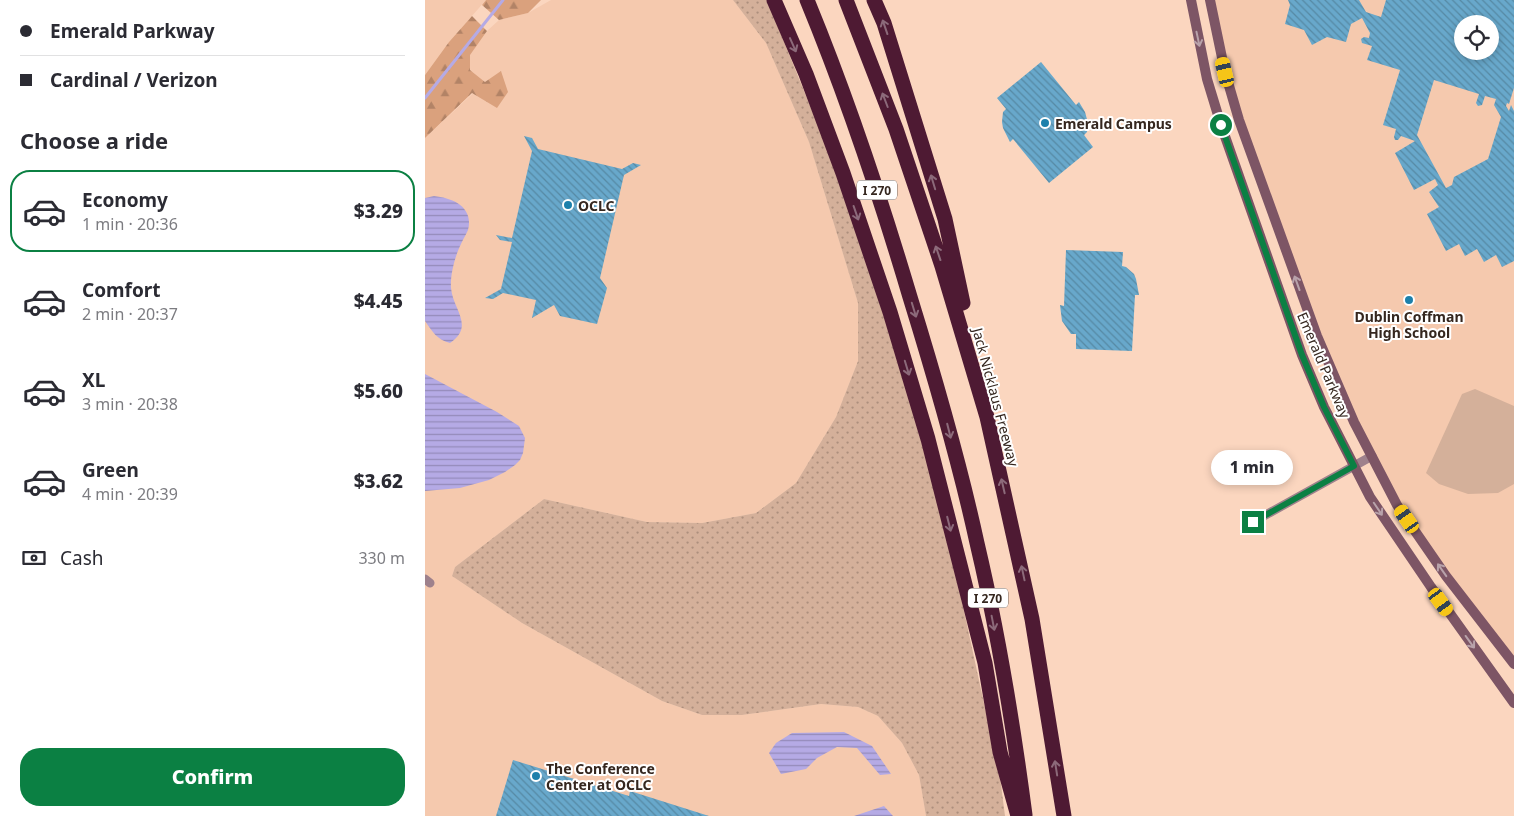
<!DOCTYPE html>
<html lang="en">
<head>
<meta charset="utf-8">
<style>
	body { margin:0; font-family:"Noto Sans",sans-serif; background:#f2f2f3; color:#2b2b33; height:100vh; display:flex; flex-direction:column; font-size:19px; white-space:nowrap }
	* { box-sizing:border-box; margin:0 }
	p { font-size:16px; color:#7c7c81 }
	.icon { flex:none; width:28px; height:28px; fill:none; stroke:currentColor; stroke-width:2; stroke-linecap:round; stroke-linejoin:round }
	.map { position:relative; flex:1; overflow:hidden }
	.side { display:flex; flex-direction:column; background:#fff; width:425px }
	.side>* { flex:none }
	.top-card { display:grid; align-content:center; height:110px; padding:0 20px; background:#fff }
	.controls { position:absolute; left:1029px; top:15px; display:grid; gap:10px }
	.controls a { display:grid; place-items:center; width:45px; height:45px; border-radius:50%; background:#fff; box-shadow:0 2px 8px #0003; font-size:25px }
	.end { position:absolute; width:22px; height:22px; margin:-11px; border:6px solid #0b8043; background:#fff; box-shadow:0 0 0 2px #fff }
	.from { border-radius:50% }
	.bubble { position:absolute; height:35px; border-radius:18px; background:#fff; box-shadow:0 2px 8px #0003; font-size:16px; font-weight:800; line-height:35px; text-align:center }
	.car { position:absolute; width:15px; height:30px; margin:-15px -8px; border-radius:6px; box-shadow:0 0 4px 1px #0007; background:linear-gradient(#f5c518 24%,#345 0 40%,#f5c518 0 76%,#345 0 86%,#f5c518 0) }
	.top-card b { display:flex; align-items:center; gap:18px; height:48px; font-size:19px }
	.top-card b+b { border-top:1px solid #e1e1e2 }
	.top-card i { width:12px; height:12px; background:#2b2b33 }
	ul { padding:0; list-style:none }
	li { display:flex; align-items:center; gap:15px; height:82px; margin:0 10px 8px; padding:0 10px; border:2px solid transparent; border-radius:20px }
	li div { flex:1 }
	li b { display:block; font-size:19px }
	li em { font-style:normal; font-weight:800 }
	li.current { border-color:#0b8043 }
	li>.icon { width:45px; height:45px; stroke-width:1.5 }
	h2 { padding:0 20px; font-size:22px; line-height:60px }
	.pay { display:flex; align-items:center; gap:12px; height:55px; padding:0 20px; font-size:19px }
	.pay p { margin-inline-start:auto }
	.action { display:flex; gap:10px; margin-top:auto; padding:10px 20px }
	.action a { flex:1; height:58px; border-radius:20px; background:#0b8043; color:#fff; font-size:20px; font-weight:800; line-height:58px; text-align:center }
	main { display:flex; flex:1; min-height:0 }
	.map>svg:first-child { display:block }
</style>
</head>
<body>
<main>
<section class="side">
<div class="top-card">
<b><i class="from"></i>Emerald Parkway</b>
<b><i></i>Cardinal / Verizon</b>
</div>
<h2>Choose a ride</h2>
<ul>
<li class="current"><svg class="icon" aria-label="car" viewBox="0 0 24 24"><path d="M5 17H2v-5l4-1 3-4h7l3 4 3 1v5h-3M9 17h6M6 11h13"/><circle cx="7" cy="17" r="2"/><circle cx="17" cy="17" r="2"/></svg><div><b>Economy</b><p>1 min · 20:36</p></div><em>$3.29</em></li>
<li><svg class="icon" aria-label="car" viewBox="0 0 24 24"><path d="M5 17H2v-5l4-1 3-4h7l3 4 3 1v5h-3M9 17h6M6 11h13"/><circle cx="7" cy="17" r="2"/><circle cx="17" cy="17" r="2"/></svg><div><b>Comfort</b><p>2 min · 20:37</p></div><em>$4.45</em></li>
<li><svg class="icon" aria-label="car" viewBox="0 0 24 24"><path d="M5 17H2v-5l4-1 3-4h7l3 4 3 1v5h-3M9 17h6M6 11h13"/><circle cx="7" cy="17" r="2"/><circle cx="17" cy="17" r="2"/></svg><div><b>XL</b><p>3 min · 20:38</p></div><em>$5.60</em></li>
<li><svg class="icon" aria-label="car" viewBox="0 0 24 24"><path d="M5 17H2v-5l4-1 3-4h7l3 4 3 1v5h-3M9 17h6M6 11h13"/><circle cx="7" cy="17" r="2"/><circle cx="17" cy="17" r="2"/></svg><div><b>Green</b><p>4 min · 20:39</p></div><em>$3.62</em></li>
</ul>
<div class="pay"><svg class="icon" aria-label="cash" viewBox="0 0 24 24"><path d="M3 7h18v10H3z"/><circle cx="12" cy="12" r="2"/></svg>Cash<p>330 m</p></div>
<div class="action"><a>Confirm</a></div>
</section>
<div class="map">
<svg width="1089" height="816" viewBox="0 0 1089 816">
	<defs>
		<pattern id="grass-dots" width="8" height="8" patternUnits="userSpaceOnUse" patternTransform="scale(1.25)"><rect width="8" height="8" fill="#d4b09a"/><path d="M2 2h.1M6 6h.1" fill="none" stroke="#ad8f7d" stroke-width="1.8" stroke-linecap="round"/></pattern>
		<pattern id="forest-firs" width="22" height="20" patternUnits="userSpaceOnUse" patternTransform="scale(1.25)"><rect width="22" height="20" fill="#daa17d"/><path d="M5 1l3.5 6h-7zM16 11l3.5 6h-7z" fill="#b28366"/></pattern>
		<pattern id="water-rules" width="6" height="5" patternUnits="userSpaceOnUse" patternTransform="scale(1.25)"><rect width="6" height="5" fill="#b5aae5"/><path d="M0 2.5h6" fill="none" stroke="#948ab9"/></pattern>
		<pattern id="building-back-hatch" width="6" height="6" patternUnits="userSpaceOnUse" patternTransform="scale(1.25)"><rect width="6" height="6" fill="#68a8cb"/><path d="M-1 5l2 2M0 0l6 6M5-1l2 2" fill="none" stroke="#5689a4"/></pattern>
	</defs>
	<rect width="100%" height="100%" fill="#fbd6bf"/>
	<path fill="#f5c9ae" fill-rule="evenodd" d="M0,0H61L24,42L0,75Z
		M126,0H308L341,43L384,142L433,303V361L411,417L371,483L331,513L277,523L222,522L119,499L30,567L27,576L97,623L237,701L277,715H317L396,704L433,707L453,716L477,743L494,775L501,816H0V138L60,82L45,70L44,55L62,31L74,20L103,13Z
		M785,0H1089V664L972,505L929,422L814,120ZM1038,24H1065V51H1038Z"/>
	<path fill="url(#grass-dots)" d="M308,0H342L414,177L479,378L524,542L575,777L580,816H501L494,775L477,743L453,716L433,707L396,704L317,715H277L237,701L97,623L27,576L30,567L119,499L222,522L277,523L331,513L371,483L411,417L433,361V303L384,142L341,43Z"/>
	<path fill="url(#forest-firs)" d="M61,0H116L103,13L74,20L57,5Z
		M47,16L62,31L45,55V70L60,82L76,71L83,92L72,108L47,93L0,138V75L24,42Z"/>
	<path fill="#d4b09a" d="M1050,389L1089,406V484L1073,493L1043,494L1014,484L1001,473L1037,394Z"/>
	<path fill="url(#water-rules)" d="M9,196C28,198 49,207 43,230C41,235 38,239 36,244C30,256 25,275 26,288C28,310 50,326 25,343C12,340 7,331 0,321V198Z
		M0,374L72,412L94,426L100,438L98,453L95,460L90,465L80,472L64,480L35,488L0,491Z
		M419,732L447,746L466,774L455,775L432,748L412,747L392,758L381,769L356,774L344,753L351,743L367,733Z
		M459,806L468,816H429Z"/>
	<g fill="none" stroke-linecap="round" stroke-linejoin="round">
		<path stroke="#b5aae5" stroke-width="3" d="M0,98L78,0"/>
	</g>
	<path fill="url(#building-back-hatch)" fill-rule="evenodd" d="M863,0H934L941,12L956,17L961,0H1089V88L1084,104L1082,103L1081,106L1084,111L1086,105L1089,111V261L1077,267L1071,255L1059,262L1052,249L1040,256L1034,244L1021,251L1002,214L1014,207L1004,192L1013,185L1010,179L989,190L970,153L990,141L976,136L973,140H970L969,137L971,129L958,125L975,70L942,60L947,46L937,43L936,39L939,37L944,38L945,33L937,18L926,24L921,42L902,37L887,45L879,30L860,24L865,5ZM1038,24H1065V51H1038ZM1009,80L1054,94L1051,103L1053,106L1057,105L1060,96L1071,99L1069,105L1076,117L1063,159L1029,177L1027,185L1021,188L992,135Z
		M616,62L651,105L654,102L660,112L663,123L662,132L659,135L668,147L624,183L588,139L585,142L578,128L577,122L578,112L581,109L572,98Z
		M99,136L107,138L113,149L197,169L208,163L216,165L199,175L175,278L182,288L172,324L135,316L129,305L107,318L111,300L78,293L68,299L60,298L76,289L87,242L75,240L71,235L87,238L107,151Z
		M641,250L698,252L697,266L701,267L709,274L711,279L714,295H710L707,351L651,349V334H646L637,321L635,305L639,306Z
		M88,760L204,796L205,791L284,816H71Z"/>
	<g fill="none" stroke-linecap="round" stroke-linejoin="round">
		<path stroke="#9e818c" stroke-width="9" d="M828,522L947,456
			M0,579L5,583"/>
		<path stroke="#7d5565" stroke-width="10" d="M766,0L782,79L796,125L877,355L899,407L945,497L1006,587L1089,703
			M785,0L800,72L814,120L892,336L929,422L972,505L1021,576L1089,664"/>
		<path stroke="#4e1a33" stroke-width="15" d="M349,0L381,74L418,173L465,312L503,439L560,663L575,752L593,816
			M382,0C422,97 455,196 485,297C510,378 534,460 552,543C573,632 588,723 600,815
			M421,0L471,129L517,266L562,417L607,619L639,816
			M449,0L459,23L520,219L538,303"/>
	</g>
	<defs><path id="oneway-shaft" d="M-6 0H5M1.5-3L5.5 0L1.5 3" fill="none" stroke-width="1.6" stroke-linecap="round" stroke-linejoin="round" transform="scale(1.25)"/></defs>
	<g stroke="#8c6a7a">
		<use href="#oneway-shaft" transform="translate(460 27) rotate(-109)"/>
		<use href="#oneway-shaft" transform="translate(368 45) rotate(66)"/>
		<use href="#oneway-shaft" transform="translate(460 100) rotate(-111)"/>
		<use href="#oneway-shaft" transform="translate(508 182) rotate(-107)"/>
		<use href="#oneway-shaft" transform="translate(431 213) rotate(71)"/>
		<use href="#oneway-shaft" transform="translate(513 253) rotate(-109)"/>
		<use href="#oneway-shaft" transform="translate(489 310) rotate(73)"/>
		<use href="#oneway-shaft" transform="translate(482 368) rotate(73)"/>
		<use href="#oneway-shaft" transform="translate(524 431) rotate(76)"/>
		<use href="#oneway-shaft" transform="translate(578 486) rotate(-103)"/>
		<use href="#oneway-shaft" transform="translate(524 524) rotate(76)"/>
		<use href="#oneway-shaft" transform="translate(598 573) rotate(-102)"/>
		<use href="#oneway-shaft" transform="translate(568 623) rotate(79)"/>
		<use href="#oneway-shaft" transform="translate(631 768) rotate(-99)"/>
	</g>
	<g stroke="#b8a2aa">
		<use href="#oneway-shaft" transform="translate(773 39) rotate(78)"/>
		<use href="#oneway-shaft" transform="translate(872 283) rotate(-110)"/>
		<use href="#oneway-shaft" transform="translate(953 509) rotate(56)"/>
		<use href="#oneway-shaft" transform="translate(1017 570) rotate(-125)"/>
		<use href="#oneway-shaft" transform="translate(1045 642) rotate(54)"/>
	</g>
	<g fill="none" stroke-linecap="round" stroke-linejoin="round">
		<path stroke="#0b8043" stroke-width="6" d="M796,125L877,355L899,407L929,466L828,522"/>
	</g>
	<g fill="#1d80ab" stroke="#fff" stroke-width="2">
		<circle cx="620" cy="123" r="5"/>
		<circle cx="143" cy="205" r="5"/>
		<circle cx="984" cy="300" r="5"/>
		<circle cx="111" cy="776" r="5"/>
	</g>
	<g text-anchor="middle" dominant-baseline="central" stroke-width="4" stroke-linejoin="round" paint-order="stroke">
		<g fill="#fff" stroke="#726862" stroke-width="1">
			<rect x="432" y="180.5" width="40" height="19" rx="4"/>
			<rect x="543" y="588.5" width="40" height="19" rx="4"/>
		</g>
		<g font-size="12" font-weight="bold" fill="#35271f">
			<text x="452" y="190">I 270</text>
			<text x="563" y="598">I 270</text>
		</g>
		<g font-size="14" font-weight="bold" fill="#35271f" stroke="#fff" text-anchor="start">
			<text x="630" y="123">Emerald Campus</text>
			<text x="153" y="205">OCLC</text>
			<text x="984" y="316" text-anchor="middle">Dublin Coffman<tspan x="984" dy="16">High School</tspan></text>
			<text x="121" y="768">The Conference<tspan x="121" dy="16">Center at OCLC</tspan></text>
		</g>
		<g font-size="14" fill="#35271f" stroke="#fff">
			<text transform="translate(899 365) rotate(67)">Emerald Parkway</text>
			<text transform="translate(571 397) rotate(75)">Jack Nicklaus Freeway</text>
		</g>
	</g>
</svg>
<div class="controls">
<a><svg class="icon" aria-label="locate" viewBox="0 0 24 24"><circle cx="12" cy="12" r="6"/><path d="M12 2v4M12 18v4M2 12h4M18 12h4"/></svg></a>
</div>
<i class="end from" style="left:796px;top:125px"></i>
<i class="end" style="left:828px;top:522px"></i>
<div class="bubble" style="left:786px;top:450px;width:82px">1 min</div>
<i class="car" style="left:800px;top:72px;rotate:347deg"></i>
<i class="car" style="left:982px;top:519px;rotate:325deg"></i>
<i class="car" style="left:1016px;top:602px;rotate:144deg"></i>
</div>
</main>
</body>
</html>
